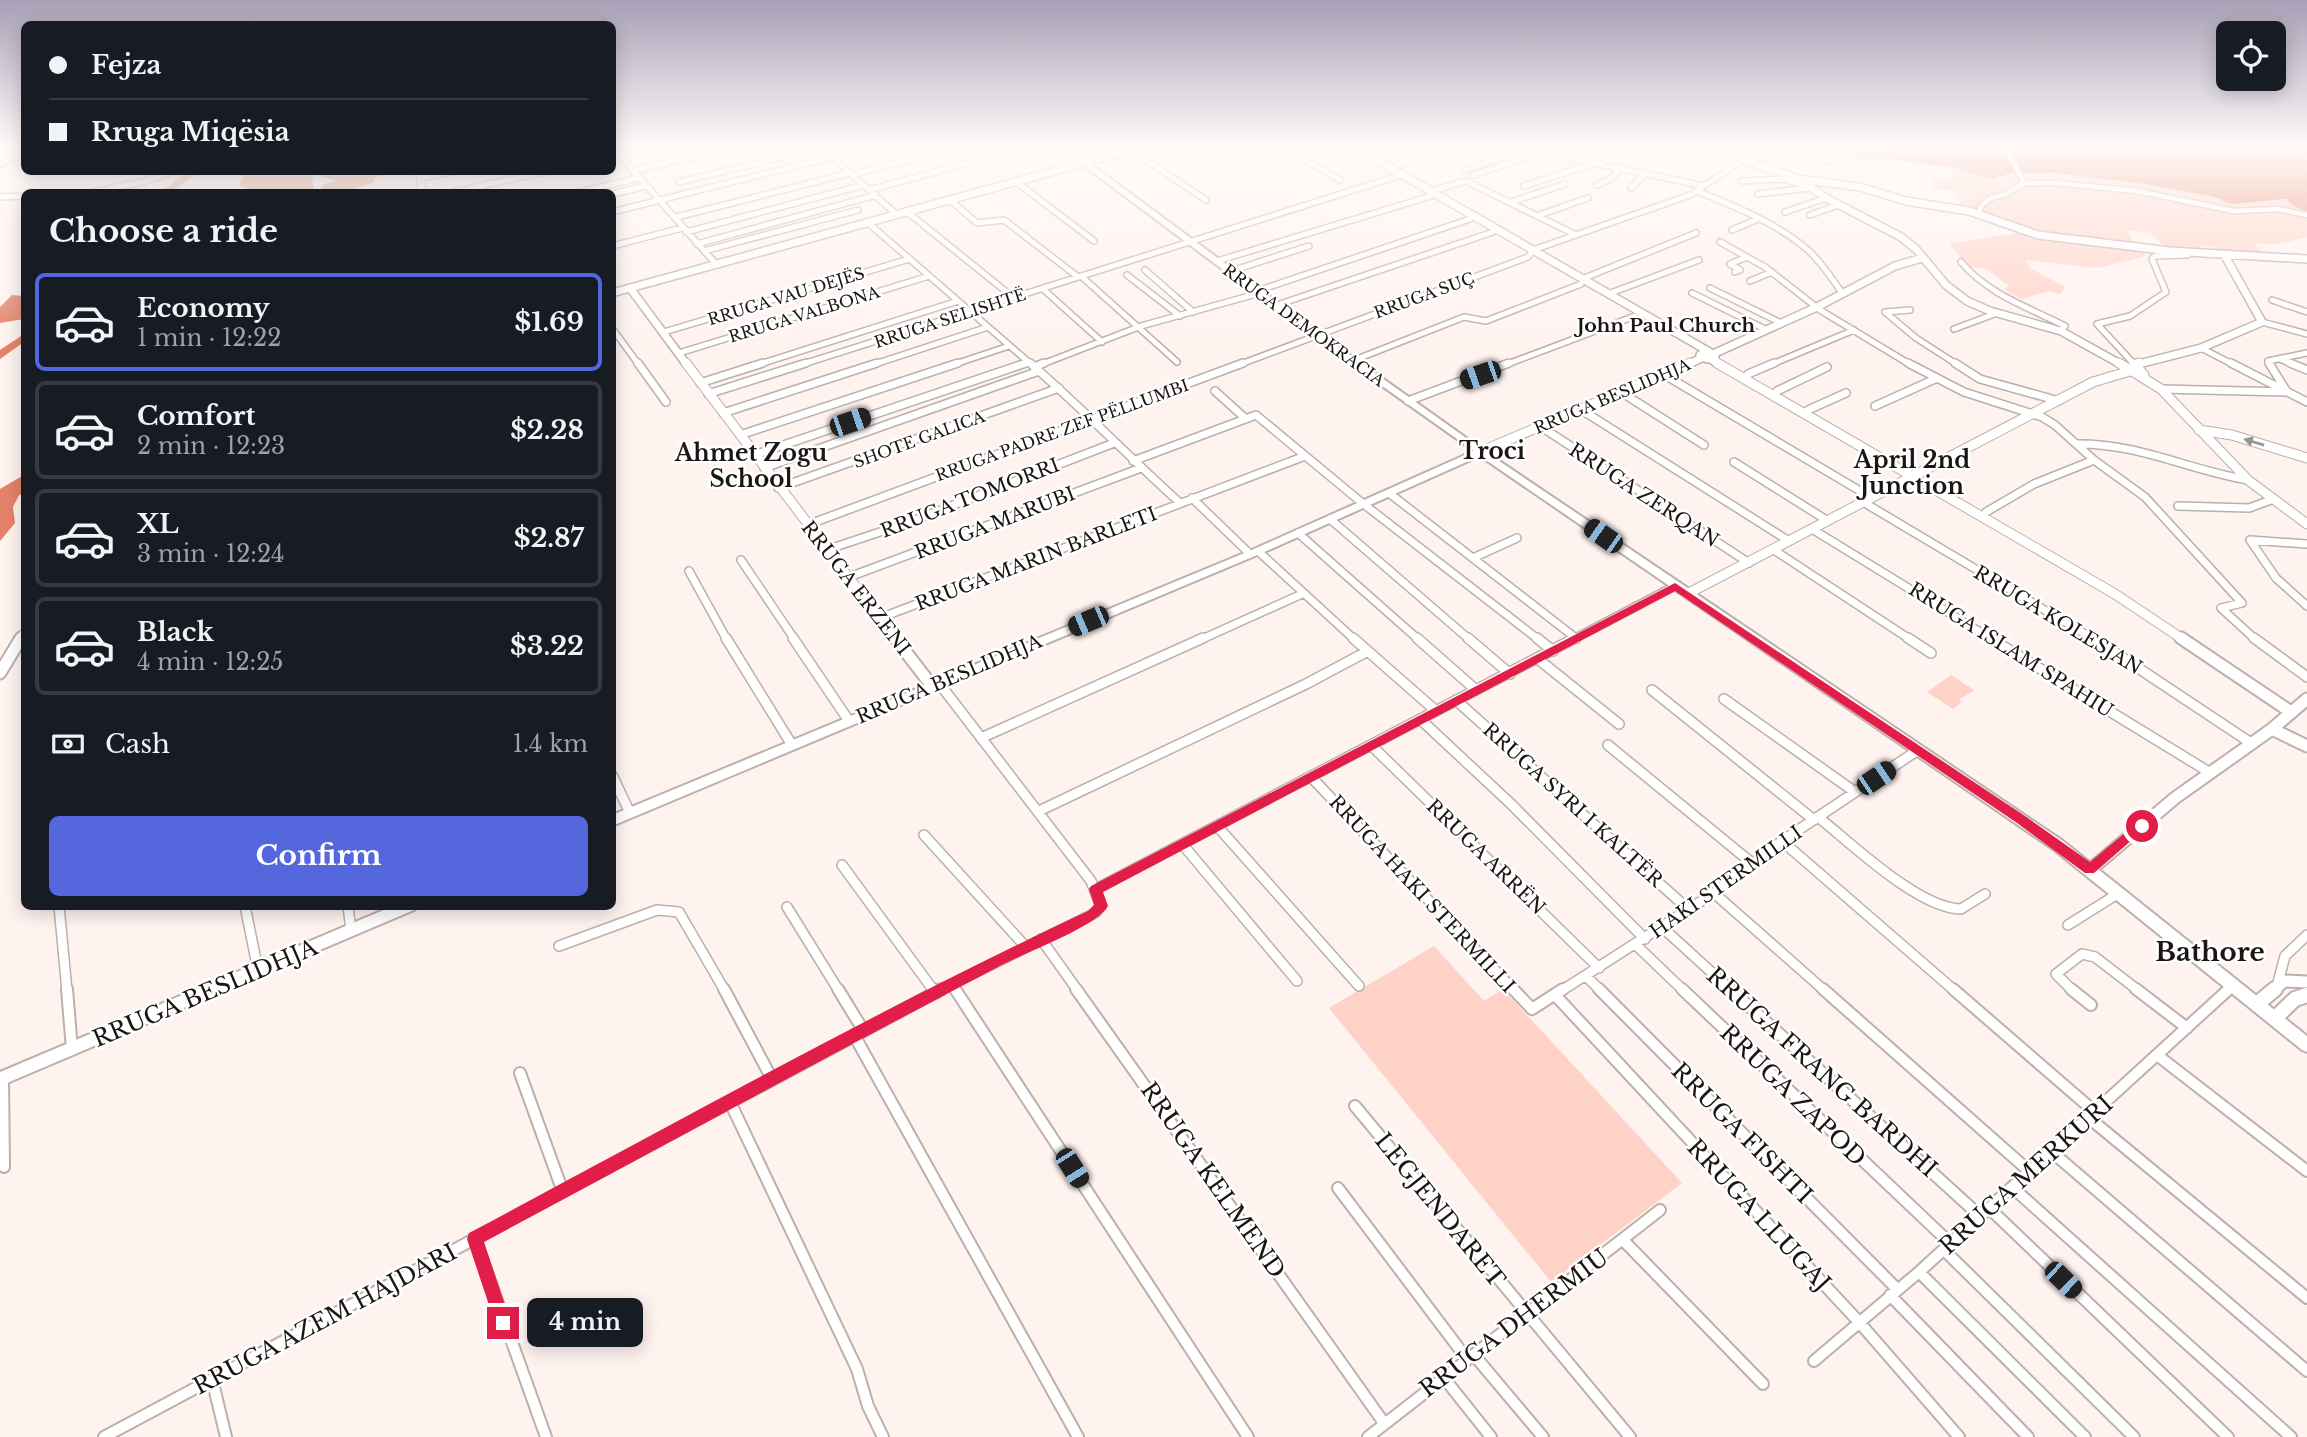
<!DOCTYPE html>
<html lang="en">
<head>
<meta charset="utf-8">
<style>
	body { margin:0; font-family:"Libre Baskerville",serif; background:#20242c; color:#f1f3f6; height:100vh; display:flex; flex-direction:column; font-size:26px; white-space:nowrap }
	* { box-sizing:border-box; margin:0 }
	p { font-size:23px; color:#9ea1a6 }
	.icon { flex:none; width:38px; height:38px; fill:none; stroke:currentColor; stroke-width:2; stroke-linecap:round; stroke-linejoin:round }
	.map { position:relative; flex:1; overflow:hidden }
	.drawer { position:absolute; left:21px; top:189px; width:595px; height:721px; display:flex; flex-direction:column; background:#171b24; border-radius:10px; box-shadow:0 4px 18px #0003 }
	.drawer>* { flex:none }
	.hud { position:absolute; left:21px; top:21px; width:595px; height:154px; border-radius:10px; box-shadow:0 4px 18px #0003; display:grid; align-content:center; height:154px; padding:0 28px; background:#171b24 }
	.buttons { position:absolute; left:2216px; top:21px; display:grid; gap:14px }
	.buttons a { display:grid; place-items:center; width:70px; height:70px; border-radius:10px; background:#171b24; box-shadow:0 4px 18px #0003; font-size:35px }
	.end { position:absolute; width:32px; height:32px; margin:-16px; border:9px solid #e11d48; background:#fff; box-shadow:0 0 0 4px #fff }
	.from { border-radius:50% }
	.bubble { position:absolute; height:49px; border-radius:10px; background:#171b24; box-shadow:0 4px 18px #0003; font-size:23px; font-weight:700; line-height:49px; text-align:center }
	.car { position:absolute; width:21px; height:42px; margin:-21px -10px; border-radius:9px; box-shadow:0 0 5px 2px #0007; background:linear-gradient(#222 24%,#8ab4d8 0 40%,#222 0 76%,#8ab4d8 0 86%,#222 0) }
	.hud b { display:flex; align-items:center; gap:24px; height:66px; font-size:26px }
	.hud b+b { border-top:2px solid #363941 }
	.hud i { width:18px; height:18px; background:#f1f3f6 }
	ul { padding:0; list-style:none }
	li { display:flex; align-items:center; gap:21px; height:98px; margin:0 14px 10px; padding:0 14px; border:4px solid #363941; border-radius:10px }
	li div { flex:1 }
	li b { display:block; font-size:26px }
	li em { font-style:normal; font-weight:700 }
	li.active { border-color:#5567dd }
	li>.icon { width:63px; height:63px; stroke-width:1.5 }
	h2 { padding:0 28px; font-size:32px; line-height:84px }
	.pay { display:flex; align-items:center; gap:18px; height:77px; padding:0 28px; font-size:26px }
	.pay p { margin-inline-start:auto }
	.action { display:flex; gap:14px; margin-top:auto; padding:14px 28px }
	.action a { flex:1; height:80px; border-radius:10px; background:#5567dd; color:#fff; font-size:28px; font-weight:700; line-height:80px; text-align:center }
	.map>svg:first-child { display:block }
</style>
</head>
<body>
<div class="map">
<svg width="2307" height="1437" viewBox="0 0 2307 1437">
	<rect width="100%" height="100%" fill="#fff3f0"/>
	<path fill="#ffd2c7" d="M1808,148H1848V152L1864,157L1950,167L2001,178L2012,173H2040L2121,180L2214,197L2232,204L2287,199L2295,207L2307,211V237L2279,244L2254,243L2264,255L2219,253L2213,247L2199,246L2204,252L2165,248L2151,233L2126,230L2137,246L2042,233L1962,207L1953,191L1934,189L1933,178L1953,179L1952,169L1947,167L1875,159L1873,166L1803,155Z
		M2023,232L2140,249L2146,256L2098,268L2026,260L2030,268L2065,287L2060,294L2049,291L2021,299L2004,289L2009,286L1986,269L1968,267L1949,244Z
		M1951,675L1974,690L1959,700L1962,702L1953,709L1927,692Z
		M1434,946L1484,1001L1503,989L1682,1183L1551,1282L1329,1008Z"/>
	<path fill="#e5826a" d="M1848,148H2307V211L2295,207L2286,199L2232,204L2214,197L2145,184L2055,173H2012L1992,179L1950,167L1842,153L1848,152Z
		M245,172H315L312,180L314,188L311,192H262L239,186Z
		M322,172H393L374,177V182C355,190 340,193 319,192L323,185L337,180L321,177Z
		M12,295L24,296V319L0,323V307Z
		M24,475V494L19,495L13,507L15,523L0,541V489Z"/>
	<g fill="none" stroke-linecap="round" stroke-linejoin="round">
		<path stroke="#e5826a" stroke-width="2" d="M1836,148L1850,150"/>
		<path fill="#e5826a" fill-rule="evenodd" d="M188,172H198L171,192H161Z
			M24,334V342L0,359V350Z"/>
		<g stroke="#bdafab" stroke-width="7">
			<path id="pedestrian" d="M2006,148L2024,183
				M1981,206L1991,198L2006,194L2024,183H2056L2137,191L2234,211L2278,209L2307,215"/>
		</g>
		<g stroke="#bdafab" stroke-width="8">
			<path id="minor-far3" d="M613,148L716,264
				M822,148L896,214
				M1285,148L1340,180
				M1314,148L1327,156
				M1523,148L1704,186
				M1774,148L1829,161
				M1131,150L1206,200
				M829,154L853,148
				M620,156L655,148
				M0,164L24,154
				M1389,167L1452,148
				M1465,170L1519,152
				M633,171L731,148
				M852,175L955,148
				M1474,175L1525,158L1515,148
				M420,178L451,172
				M1015,181L1094,241
				M1742,181L1782,179L1808,186
				M679,182L820,148
				M1597,185L1613,177L1620,168
				M1524,186L1592,164
				M1631,188L1645,173
				M869,190L973,162
				M1431,191L1466,181L1576,235
				M1697,191C1736,207 1777,223 1809,251C1822,263 1832,279 1843,294
				M92,192L143,182L172,172
				M454,192L544,172
				M579,192L639,178
				M612,194L646,186
				M1758,194L1808,188
				M0,197L24,196
				M949,199L977,223L1004,220L1078,277
				M1511,202L1565,184
				M1980,210L1981,206
				M906,211L1014,298
				M612,212L832,157
				M1785,212L1826,198
				M1539,215L1588,198
				M1810,215L1838,205
				M677,217L850,173
				M867,222L1032,365
				M1732,230L1758,219
				M686,232L864,185
				M1720,242L1765,267L1820,310L1911,365
				M697,244L876,195
				M612,246L682,228
				M704,251L858,210
				M1217,261L1431,196
				M1961,262C1989,295 2028,307 2065,326L2061,331
				M1145,270L1193,312
				M1231,271L1309,246
				M1735,272L1740,270L1730,264L1747,257
				M1127,275L1180,316
				M1081,276L1177,362
				M1582,279L1696,233
				M1750,281L1772,272
				M1710,288L1781,323
				M1043,289L1102,342
				M1257,291L1470,219
				M1692,293L1767,330
				M1608,294L1699,260
				M2272,300L2307,312
				M1277,305L1493,232
				M1910,310L1885,312L1916,338L1958,365
				M2262,322L2307,334
				M612,328L639,365
				M1954,329L1997,313
				M664,332L909,259
				M2201,348L2234,365
				M679,353L929,276
				M2280,359L2294,365
				M1352,361L1464,317L1486,321L1581,284
				M757,365L958,301
				M800,365L1398,176
				M872,365L988,327
				M952,365L1009,346
				M1021,365L1029,362
				M1040,365L1141,326L1260,293
				M1238,365L1528,257L1533,250L1690,195L1737,164
				M1505,365L1635,316
				M1770,365L1854,330
				M2135,365L2097,324L2130,316L2166,292L2152,259L2155,256L2188,255
				M2270,365L2268,361L2307,353"/>
		</g>
		<g stroke="#bdafab" stroke-width="10">
			<path id="minor-far2" d="M638,363L666,402
				M1030,363C1082,408 1129,457 1180,503
				M1908,363L1964,392L2042,417L2055,425L2094,460L2145,497L2242,603L2221,608L2256,640
				M1955,363L1980,379L2059,401
				M2133,363L2135,365
				M2231,363L2307,402
				M2290,363L2307,370
				M1034,367L1044,363
				M1663,374L1872,498
				M1748,374L1774,363
				M700,383L763,363
				M2161,389L2287,392L2269,363
				M1215,391L1246,419
				M1777,391L1827,367
				M1621,392L1704,445
				M708,394L806,363
				M1408,401L1509,363
				M1875,406L1935,379
				M1580,409L1789,541
				M1808,410L1846,393
				M723,413L877,363
				M1540,426L1749,563
				M740,435L958,363
				M2077,444C2137,443 2189,470 2248,480
				M754,455L1026,363
				M1133,461L1256,415L1361,502L1539,640
				M1734,462L1828,521
				M764,468L1039,371
				M778,488L1059,388
				M1389,493L1577,639
				M1192,498L1250,554
				M1863,502L2095,640
				M2178,506L2249,508L2274,499
				M1986,512L2034,484L2094,460
				M1330,519L1470,640
				M807,525L1243,363
				M1812,529L1993,640
				M1298,533L1419,640
				M2307,544L2250,540L2276,578L2307,606
				M826,550L907,523L1114,443
				M1774,550L1911,640
				M1258,551L1355,640
				M1473,558L1517,538
				M741,560L795,640
				M689,571L727,640
				M849,577L1141,468
				M880,618L1305,456
				M1200,640L1302,594
				M1572,640L1675,586"/>
		</g>
		<g stroke="#bdafab" stroke-width="12">
			<path id="minor-far1" d="M726,638L792,745
				M793,638L849,721
				M1353,638L1436,711
				M1417,638L1476,690
				M1468,638L1510,674
				M1537,638L1553,651
				M1908,638L1931,653
				M1990,638L2209,772
				M2093,638L2251,743
				M2254,638L2307,677
				M1538,659L1619,724
				M1652,690L1814,820
				M1724,699L1855,792
				M1456,700L1689,910
				M1420,719L1511,804L1645,939
				M981,738L1203,638
				M1608,745L1753,864
				M1372,746L1599,968
				M612,775L630,813
				M1312,778L1515,991
				M1039,811L1306,684L1368,651
				M1818,817C1851,843 1919,909 1961,909L1985,894
				M1218,827L1359,986
				M924,835L1025,946
				M1782,841L1955,991
				M1183,845L1297,981
				M842,865L934,991
				M1096,889L1575,638
				M1714,893L1825,991
				M59,906L67,991
				M245,906L258,970
				M348,906L351,931
				M787,907L839,991
				M2068,925L2119,893
				M1663,928L1732,991
				M1041,939L1078,991
				M1636,945L1684,991
				M559,946L657,910L679,912L725,991
				M1586,976L1601,991
				M952,984L956,991
				M2277,986L2285,956L2307,935
				M938,991L1095,913L1101,906L1091,881L939,683
				M1561,991L1714,893L1782,841L1918,750
				M2073,991L2056,974L2082,954L2095,957L2139,991
				M2227,991L2233,985"/>
		</g>
		<g stroke="#bdafab" stroke-width="14">
			<path id="minor" d="M67,989L72,1049
				M724,989L772,1079
				M838,989L863,1030
				M933,989L936,993
				M955,989L1248,1437
				M1076,989L1384,1423
				M1513,989L1532,1009L1563,989
				M1599,989L1897,1289
				M1682,989L1951,1244
				M1730,989L1980,1216
				M1823,989L2029,1171
				M1953,989L2095,1112
				M2071,989L2091,1005
				M2136,989L2187,1028
				M1556,996L1859,1322L1959,1437
				M854,1035L1078,1437
				M2157,1055L2307,1171
				M520,1073L563,1192
				M3,1078L4,1167
				M730,1102L857,1369L868,1406L883,1437
				M1355,1106L1630,1437
				M2089,1118L2307,1298
				M2052,1152L2307,1371
				M2012,1187L2291,1437
				M1338,1188L1467,1359
				M1989,1208L2228,1437
				M475,1239L546,1437
				M1623,1240L1763,1384
				M1944,1250L2134,1437
				M1919,1272L2085,1437
				M1890,1295L2028,1437
				M1474,1355L1543,1437
				M1814,1361L1919,1272L2229,989
				M1444,1378L1491,1437
				M212,1379L226,1437
				M104,1437L942,989
				M1368,1437L1660,1210"/>
		</g>
		<g stroke="#bdafab" stroke-width="10">
			<path id="tertiary-far3" d="M1356,148L1713,354L1715,358L1707,359L1700,355L1707,352
				M1709,148L1799,179L1826,198L1901,237L1916,249L1946,285L1967,301L1990,311L2061,331L2122,365
				M420,172L422,192
				M1799,179L1860,187L1906,201L1969,211L2038,235L2170,251L2307,259
				M630,288L687,365
				M612,293L1138,148
				M1713,354L1817,307L1895,266L1922,258
				M1712,360L1720,365
				M1686,365L1702,358
				M2135,365L2201,348L2262,322L2225,256"/>
		</g>
		<g stroke="#bdafab" stroke-width="11">
			<path id="tertiary-far2" d="M686,363L896,640
				M1717,363L2115,594L2184,640
				M2119,363L2161,389L2248,480L2307,524
				M2139,363L2135,365L2144,375
				M2199,430L2232,435L2307,458
				M1482,451L1690,363
				M1687,594L2093,382L2130,371
				M20,640L24,634"/>
		</g>
		<g stroke="#bdafab" stroke-width="15">
			<path id="tertiary-far1" d="M895,638L932,686
				M2181,638L2291,712
				M0,673L21,638
				M2272,729L2307,746
				M2090,870L2175,798L2272,729L2307,699
				M2273,991L2284,981L2307,982"/>
		</g>
		<g stroke="#bdafab" stroke-width="18">
			<path id="tertiary" d="M2257,1004L2275,989
				M2275,1018L2295,999L2307,995"/>
		</g>
		<g stroke="#bdafab" stroke-width="4">
			<path id="secondary" d="M1060,148H1069L1319,333L1483,450L2063,841L2307,1036V1052L2302,1050L2053,849L1480,456L1262,553L612,826V815L1254,549L1474,451L1313,337Z
				M393,906H416L414,910L0,1086V1072Z"/>
		</g>
		<use href="#pedestrian" stroke="#fff" stroke-width="4.5"/>
		<use href="#minor-far3" stroke="#fff" stroke-width="5"/>
		<use href="#minor-far2" stroke="#fff" stroke-width="7"/>
		<use href="#minor-far1" stroke="#fff" stroke-width="9"/>
		<use href="#minor" stroke="#fff" stroke-width="10"/>
		<use href="#tertiary-far3" stroke="#fff" stroke-width="7"/>
		<use href="#tertiary-far2" stroke="#fff" stroke-width="9"/>
		<use href="#tertiary-far1" stroke="#fff" stroke-width="11"/>
		<use href="#tertiary" stroke="#fff" stroke-width="14"/>
		<use href="#secondary" fill="#fff" fill-rule="evenodd"/>
	</g>
	<defs><path id="oneway-solid" d="M-6-.8H1V-3.2L6.5 0L1 3.2V.8H-6Z" transform="scale(1.75)"/></defs>
	<use fill="#989695" href="#oneway-solid" transform="translate(2254 442) rotate(-163)"/>
	<linearGradient id="sky" x2="0" y2="1"><stop stop-color="#a7a0b6"/><stop offset="0.42" stop-color="#fffaf8"/><stop offset="1" stop-color="#fffaf8" stop-opacity="0"/></linearGradient>
	<rect width="2307" height="349" fill="url(#sky)"/>
	<path fill="#e11d48" d="M1675,583L2025,816L2090,862L2137,823H2146L2148,826L2094,873H2085L2017,823L1675,591L1103,892L1108,906C1095,928 1023,953 998,967C826,1057 655,1150 484,1242L511,1323L509,1329L503,1331L497,1329L467,1239L469,1233C674,1124 877,1010 1088,911L1094,905L1089,889L1091,886Z"/>
	<g text-anchor="middle" dominant-baseline="central" stroke-width="5" stroke-linejoin="round" paint-order="stroke">
		<g font-size="16" fill="#1b1614" stroke="#fff">
			<text transform="translate(1424 295) rotate(-20)">RRUGA SUÇ</text>
			<text transform="translate(786 296) rotate(-17)">RRUGA VAU DEJËS</text>
			<text transform="translate(804 314) rotate(-17)">RRUGA VALBONA</text>
			<text transform="translate(950 318) rotate(-18)">RRUGA SELISHTË</text>
			<text transform="translate(1304 325) rotate(36)">RRUGA DEMOKRACIA</text>
			<text transform="translate(1612 396) rotate(-23)">RRUGA BESLIDHJA</text>
			<text transform="translate(1062 430) rotate(-20)">RRUGA PADRE ZEF PËLLUMBI</text>
			<text transform="translate(919 439) rotate(-20)">SHOTE GALICA</text>
		</g>
		<g font-size="19" font-weight="bold" fill="#1b1614" stroke="#fff">
			<text x="1666" y="325">John Paul Church</text>
		</g>
		<g font-size="19" fill="#1b1614" stroke="#fff">
			<text transform="translate(1644 495) rotate(33)">RRUGA ZERQAN</text>
			<text transform="translate(970 498) rotate(-21)">RRUGA TOMORRI</text>
			<text transform="translate(995 523) rotate(-21)">RRUGA MARUBI</text>
			<text transform="translate(1036 559) rotate(-21)">RRUGA MARIN BARLETI</text>
			<text transform="translate(856 588) rotate(52)">RRUGA ERZENI</text>
			<text transform="translate(2058 620) rotate(31)">RRUGA KOLESJAN</text>
			<text transform="translate(2011 650) rotate(32)">RRUGA ISLAM SPAHIU</text>
			<text transform="translate(949 679) rotate(-23)">RRUGA BESLIDHJA</text>
			<text transform="translate(1573 805) rotate(42)">RRUGA SYRI I KALTËR</text>
			<text transform="translate(1486 857) rotate(44)">RRUGA ARRËN</text>
			<text transform="translate(1726 882) rotate(-35)">HAKI STERMILLI</text>
			<text transform="translate(1422 894) rotate(47)">RRUGA HAKI STERMILLI</text>
		</g>
		<g font-size="23" font-weight="bold" fill="#1b1614" stroke="#fff">
			<text x="1492" y="451">Troci</text>
			<text x="751" y="453">Ahmet Zogu<tspan x="751" dy="26">School</tspan></text>
			<text x="1912" y="460">April 2nd<tspan x="1912" dy="26">Junction</tspan></text>
		</g>
		<g font-size="23" fill="#1b1614" stroke="#fff">
			<text transform="translate(205 993) rotate(-23)">RRUGA BESLIDHJA</text>
			<text transform="translate(1822 1072) rotate(42)">RRUGA FRANG BARDHI</text>
			<text transform="translate(1793 1095) rotate(44)">RRUGA ZAPOD</text>
			<text transform="translate(1742 1133) rotate(45)">RRUGA FISHTI</text>
			<text transform="translate(2026 1175) rotate(-42)">RRUGA MERKURI</text>
			<text transform="translate(1213 1180) rotate(55)">RRUGA KELMEND</text>
			<text transform="translate(1440 1210) rotate(51)">LEGJENDARET</text>
			<text transform="translate(1759 1215) rotate(47)">RRUGA LLUGAJ</text>
			<text transform="translate(325 1319) rotate(-28)">RRUGA AZEM HAJDARI</text>
			<text transform="translate(1514 1323) rotate(-37)">RRUGA DHERMIU</text>
		</g>
		<g font-size="26" font-weight="bold" fill="#1b1614" stroke="#fff">
			<text x="2210" y="952">Bathore</text>
		</g>
	</g>
</svg>
<div class="buttons">
<a><svg class="icon" aria-label="locate" viewBox="0 0 24 24"><circle cx="12" cy="12" r="6"/><path d="M12 2v4M12 18v4M2 12h4M18 12h4"/></svg></a>
</div>
<i class="end from" style="left:2142px;top:826px"></i>
<i class="end" style="left:503px;top:1323px"></i>
<div class="bubble" style="left:527px;top:1298px;width:116px">4 min</div>
<i class="car" style="left:1480px;top:375px;rotate:251deg"></i>
<i class="car" style="left:850px;top:422px;rotate:71deg"></i>
<i class="car" style="left:1603px;top:536px;rotate:305deg"></i>
<i class="car" style="left:1088px;top:621px;rotate:247deg"></i>
<i class="car" style="left:1876px;top:778px;rotate:56deg"></i>
<i class="car" style="left:1072px;top:1168px;rotate:148deg"></i>
<i class="car" style="left:2063px;top:1280px;rotate:134deg"></i>
<div class="hud">
<b><i class="from"></i>Fejza</b>
<b><i></i>Rruga Miqësia</b>
</div>
<section class="drawer">
<h2>Choose a ride</h2>
<ul>
<li class="active"><svg class="icon" aria-label="car" viewBox="0 0 24 24"><path d="M5 17H2v-5l4-1 3-4h7l3 4 3 1v5h-3M9 17h6M6 11h13"/><circle cx="7" cy="17" r="2"/><circle cx="17" cy="17" r="2"/></svg><div><b>Economy</b><p>1 min · 12:22</p></div><em>$1.69</em></li>
<li><svg class="icon" aria-label="car" viewBox="0 0 24 24"><path d="M5 17H2v-5l4-1 3-4h7l3 4 3 1v5h-3M9 17h6M6 11h13"/><circle cx="7" cy="17" r="2"/><circle cx="17" cy="17" r="2"/></svg><div><b>Comfort</b><p>2 min · 12:23</p></div><em>$2.28</em></li>
<li><svg class="icon" aria-label="car" viewBox="0 0 24 24"><path d="M5 17H2v-5l4-1 3-4h7l3 4 3 1v5h-3M9 17h6M6 11h13"/><circle cx="7" cy="17" r="2"/><circle cx="17" cy="17" r="2"/></svg><div><b>XL</b><p>3 min · 12:24</p></div><em>$2.87</em></li>
<li><svg class="icon" aria-label="car" viewBox="0 0 24 24"><path d="M5 17H2v-5l4-1 3-4h7l3 4 3 1v5h-3M9 17h6M6 11h13"/><circle cx="7" cy="17" r="2"/><circle cx="17" cy="17" r="2"/></svg><div><b>Black</b><p>4 min · 12:25</p></div><em>$3.22</em></li>
</ul>
<div class="pay"><svg class="icon" aria-label="cash" viewBox="0 0 24 24"><path d="M3 7h18v10H3z"/><circle cx="12" cy="12" r="2"/></svg>Cash<p>1.4 km</p></div>
<div class="action"><a>Confirm</a></div>
</section>
</div>
</body>
</html>
